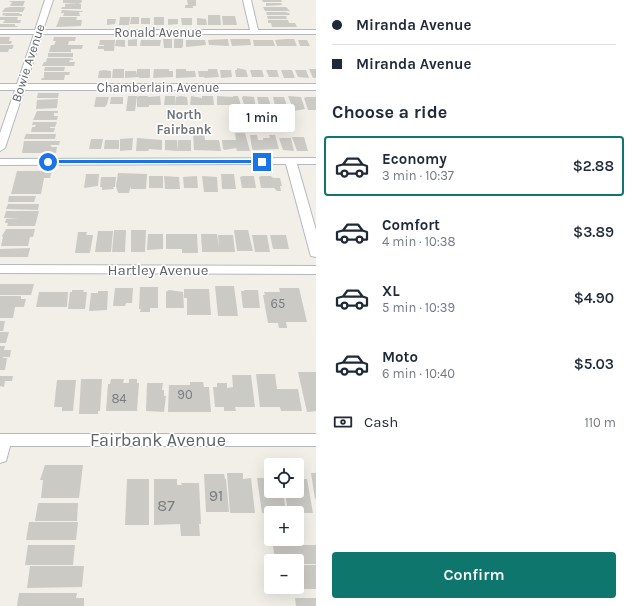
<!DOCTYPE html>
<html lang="en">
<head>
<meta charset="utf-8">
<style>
	body { margin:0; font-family:Karla,sans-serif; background:#f6f6f7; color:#1f2937; height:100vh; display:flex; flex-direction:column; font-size:15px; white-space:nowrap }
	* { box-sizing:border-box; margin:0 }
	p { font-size:13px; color:#747a83 }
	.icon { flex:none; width:22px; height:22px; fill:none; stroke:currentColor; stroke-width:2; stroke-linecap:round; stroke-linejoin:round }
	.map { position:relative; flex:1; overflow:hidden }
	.drawer { display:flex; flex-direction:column; background:#fff; width:316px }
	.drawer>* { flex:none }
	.hud { display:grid; align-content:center; height:88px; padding:0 16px; background:#fff }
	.tools { position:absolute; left:264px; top:458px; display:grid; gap:8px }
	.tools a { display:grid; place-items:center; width:40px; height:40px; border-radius:4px; background:#fff; box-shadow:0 4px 16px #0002; font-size:20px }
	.end { position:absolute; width:18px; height:18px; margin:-9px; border:5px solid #1a73e8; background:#fff; box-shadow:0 0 0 2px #fff }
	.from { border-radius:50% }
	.bubble { position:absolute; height:28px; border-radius:4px; background:#fff; box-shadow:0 4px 16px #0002; font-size:13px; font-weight:600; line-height:28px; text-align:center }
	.hud b { display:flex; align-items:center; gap:14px; height:38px; font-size:15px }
	.hud b+b { border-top:1px solid #e0e1e3 }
	.hud i { width:10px; height:10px; background:#1f2937 }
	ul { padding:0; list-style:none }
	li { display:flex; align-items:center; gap:12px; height:60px; margin:0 8px 6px; padding:0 8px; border:2px solid transparent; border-radius:4px }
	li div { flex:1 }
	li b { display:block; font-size:15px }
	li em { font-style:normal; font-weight:600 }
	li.current { border-color:#0f766e }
	li>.icon { width:36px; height:36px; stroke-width:1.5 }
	h2 { padding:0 16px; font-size:18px; line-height:48px }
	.pay { display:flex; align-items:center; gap:10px; height:44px; padding:0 16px; font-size:15px }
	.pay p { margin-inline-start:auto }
	.button { display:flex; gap:8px; margin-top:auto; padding:8px 16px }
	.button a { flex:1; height:46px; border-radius:4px; background:#0f766e; color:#fff; font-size:16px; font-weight:600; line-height:46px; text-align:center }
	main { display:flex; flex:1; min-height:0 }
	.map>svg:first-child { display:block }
</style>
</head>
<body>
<main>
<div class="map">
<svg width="316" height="606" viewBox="0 0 316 606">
	<rect width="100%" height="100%" fill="#f1efe8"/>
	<path fill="#cccac5" d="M63,0H82L81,3H63Z
		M187,0H196V6H193V8H185V5H188Z
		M262,0H281L282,2H263Z
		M10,1H25L23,6H10L12,2H9Z
		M78,3L81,4V9H61L62,7H65V4Z
		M266,3H281L282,5L266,6Z
		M10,7H25L23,12H2L5,8Z
		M263,7H286L290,11H265Z
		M62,10L80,11H83L82,12H79L80,16H63L64,13H61Z
		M266,12H285L289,13L290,15H267Z
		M3,13H20L19,14H22V16H6L2,15Z
		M208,15H220L221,25H208Z
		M222,16H235L237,25H223Z
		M267,16H286L287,19H268Z
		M0,17H18L17,20H21L20,23H3L5,20H0Z
		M60,17H77L76,20H82L81,26L56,27Z
		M120,17H130L129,25H119Z
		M131,17H139V24H130Z
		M154,17H164V25H154Z
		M141,18H150V24H141Z
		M181,18H192V25H182Z
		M197,18L206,19L207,25H197Z
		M107,19H116L115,24L107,25Z
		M168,19H178V24L168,25Z
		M268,20H288L289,23H295L297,27H272L271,23H268Z
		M0,24H15V26H18L17,27H0Z
		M0,37H10L9,41H12L11,44H0Z
		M54,37H76L75,41H69L68,45H83L82,49H71V52H49L51,45H54L56,41H53Z
		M137,39V46H128V40Z
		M163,39H172V48H164Z
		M174,39H183V46L182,48H174Z
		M228,39L229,46L209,45L208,40Z
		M230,39H250L251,45L232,46Z
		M286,39H294L297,46H277L275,40Z
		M100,40H115L114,51H104V49H98V46H104V45H99Z
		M116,40H125V47L115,46Z
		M141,40H161L160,46H140Z
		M186,40H205L206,45L186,47Z
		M253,40H273L275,46H254Z
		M298,40H307L310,46H300Z
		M0,45H14L12,49H9L8,52H0Z
		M48,53H73V57H48Z
		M47,58H70L73,59V60H70L69,62H75L74,66H42L44,62H46Z
		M45,67H65L64,71H44Z
		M237,68L246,70L248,77H236L235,70H237Z
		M113,69H124V78H112Z
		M137,69H150V77L149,78H139V77L125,78V71H136L137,75Z
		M154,69H169V71H173V77L153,78Z
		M176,69H186V71H195L196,77L176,78Z
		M208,69H217L219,77L205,78L204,77H199L198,71H208Z
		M309,69H316V78H313Z
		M104,70L111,71V78H98L99,71Z
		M220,70H231L232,77L221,78Z
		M250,70H262L264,77H252Z
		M266,70H277L279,77H269Z
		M281,70H292L295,78H284Z
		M295,70H306L309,78L298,77Z
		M44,72H70L69,75H65L64,80H41L42,78H44Z
		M38,93H59L58,98H37Z
		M128,96H137L135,111H126Z
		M139,96H148V97L160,96L161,105H149V107H137V97Z
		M165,96H175L176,105H164Z
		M181,96L187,97L188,105H176V97Z
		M191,96L202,98V96H213L214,105H190Z
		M217,96L233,97V96H238L241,105H217Z
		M243,96L254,97L256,108H245L242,98Z
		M288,96L301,97L305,109L294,111Z
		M96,97H109L107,104L105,107H94Z
		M111,97H123V104H110Z
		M257,97H268L271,106H259Z
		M273,97H284L287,106H275Z
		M306,97H316V110H308L304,98Z
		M58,99L57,108L36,109L37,100Z
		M37,111H58V113H54V116H58L57,120H33Z
		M33,122H57L55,127H50V128H55L54,132H31L32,127H35L36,125H32Z
		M193,131H204L205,140H219L221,151L194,150Z
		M235,133H245L250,151H237L236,148L225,150L223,149L222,140H236Z
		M26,134H56L55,139H24Z
		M250,135H257L258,140H263V138H270L269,135H275L279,149L254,150L252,149Z
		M292,137H304L308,151H297Z
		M133,138L132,150L120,151V139Z
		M137,138L162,140V149L161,150L149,149L148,151H136Z
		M279,138H291L294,151L283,150Z
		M91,139H103L101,149H89Z
		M105,140H119V149H104Z
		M165,140H177L178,151L165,150Z
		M178,140H191V151H178Z
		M24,141H60L59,145H50L52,147H57L56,153H22Z
		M17,171H52L50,178H44L41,194H11Z
		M118,173L147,174L146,189H131V186L129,193H118L116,186Z
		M86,174H99L98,186L84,188Z
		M221,174H234L236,189H222Z
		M149,176H163V188H149Z
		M164,176L179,177L180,189H165Z
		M197,176L198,188H184L183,177Z
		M202,176L217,177L218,192H204Z
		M243,176H254L256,188H242L240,177Z
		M261,176H271L273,178H280L282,186H280L281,191H277L274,188H261L259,177Z
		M101,177H116L115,187H113L114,189L102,190V187H100Z
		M9,196H36L34,202H8Z
		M8,204H39L38,210L6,209Z
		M6,211H39L35,226H7L8,223H5L6,219L19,218H4Z
		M6,229H35L33,237H30L28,246H1L3,237L2,236Z
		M114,230H126L125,252H112Z
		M131,230H146L145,252H131Z
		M234,230H248L253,251H237Z
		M98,231H113L111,252H95Z
		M78,232H87L86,235H93L90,253H75Z
		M148,234H163V249L147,250Z
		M166,234H197L198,253H182V249H166Z
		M201,234H217L219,248L218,235H233L235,252H202Z
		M252,235H267L270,252H255Z
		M270,235H286L289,249H273Z
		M30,248L28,257H0V249Z
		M0,284H34L31,295H0Z
		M215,286H234L238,316H218Z
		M140,287H158V308H150V312H140L141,309H139Z
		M115,288H133L132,303H126L125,306H113Z
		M279,288H299L307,322H286L287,328H279L278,323H268L263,295H265L264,292H280Z
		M184,289H209L211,315H187V298H184Z
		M72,290H84L83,292H87L85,309H68L70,292H72Z
		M169,290L183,292L184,308H166V292Z
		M244,290H258L260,308H243L241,291H244Z
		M98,291H108L107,310L89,311L91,293H98Z
		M39,292H68L67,307H36Z
		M0,296H21V299H26L24,307H15L13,318H0Z
		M0,321H5L3,331H0Z
		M0,332H9L6,343H0Z
		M0,346H5L4,350H11L10,357H3V358H7L5,370H0Z
		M298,372H316V411L307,412Z
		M256,374H275L277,389H298L302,411H281L280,407H260Z
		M232,375H251L255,407H235L236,411H224V407H215L213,387H217V383H227V388L233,387Z
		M0,376H13L12,381H5L4,387L0,386Z
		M81,379H102L100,411H98V414H79Z
		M111,379H124L123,383H129V379H137V383H139L137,411H106L108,384H110Z
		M57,380H76L73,411H62V407H54Z
		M190,382H203L204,387H209L211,412H168L169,385H190Z
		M147,383H163L162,390H164V396H166L164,412L146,411Z
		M45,465H83L79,498H41L43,480H40Z
		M227,473H243V479L251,478L255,513H230Z
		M265,473H271V491H283L286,513H262L257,478H266Z
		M311,473H316V499H315Z
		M204,474H224L225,479H226L229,512H206Z
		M127,479H149V525H125Z
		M154,479H177V485H182L181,483H199L201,524H199L200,536H181L180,524L154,525Z
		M297,479H307L313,513H288L285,491H297Z
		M38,503H78L77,521H35Z
		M29,522H78L76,540H26Z
		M28,545H75L73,565H25Z
		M273,545H316V564H297V561H275Z
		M297,565H316V589H285V587H297Z
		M30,566H84L82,587L27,588Z
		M19,593H77L76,598H84V606H17Z
		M295,598H316V606H296Z"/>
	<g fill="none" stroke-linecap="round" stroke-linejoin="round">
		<g stroke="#b5b8bc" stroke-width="2">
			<path id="street" d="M45,0H53L43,30H250L243,0H251L258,30H316V34H42L26,84H316V90H24L5,148L0,151V133L15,90H0V84H17L34,34H0V30H35Z
				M316,158V164H297L316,230V257L311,256L310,253L286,164L0,165V159Z
				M0,265L316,266V274L0,273Z
				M0,434H316V446H10L6,461L0,463Z"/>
		</g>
		<use href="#street" fill="#fff" fill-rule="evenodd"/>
	</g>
	<path fill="#1a73e8" d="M48,160H262L265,162L262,163H47L46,162Z"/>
	<g text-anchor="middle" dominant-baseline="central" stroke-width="3" stroke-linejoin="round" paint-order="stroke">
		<g font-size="13" fill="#5f6368" stroke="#fff">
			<text x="158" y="32">Ronald Avenue</text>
			<text transform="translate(28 63) rotate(-72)">Bowie Avenue</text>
			<text x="158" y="87">Chamberlain Avenue</text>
		</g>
		<g font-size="13" font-weight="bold" fill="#70757a" stroke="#fff">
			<text x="184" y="114">North<tspan x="184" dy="15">Fairbank</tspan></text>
		</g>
		<g font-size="13" fill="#7a7d7f">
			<text x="278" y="303">65</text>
			<text x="185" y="394">90</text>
			<text x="119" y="398">84</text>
		</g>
		<g font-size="15" fill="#5f6368" stroke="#fff">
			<text x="158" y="270">Hartley Avenue</text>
		</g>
		<g font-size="16" fill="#7a7d7f">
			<text x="216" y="495">91</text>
			<text x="166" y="505">87</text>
		</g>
		<g font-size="18" fill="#5f6368" stroke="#fff">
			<text x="158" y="440">Fairbank Avenue</text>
		</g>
	</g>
</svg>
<div class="tools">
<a><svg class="icon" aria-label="locate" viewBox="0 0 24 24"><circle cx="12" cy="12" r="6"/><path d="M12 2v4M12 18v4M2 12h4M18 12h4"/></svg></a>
<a>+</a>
<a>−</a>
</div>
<i class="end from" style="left:48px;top:162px"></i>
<i class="end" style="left:262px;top:162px"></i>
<div class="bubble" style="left:229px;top:104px;width:66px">1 min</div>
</div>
<section class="drawer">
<div class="hud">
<b><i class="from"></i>Miranda Avenue</b>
<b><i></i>Miranda Avenue</b>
</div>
<h2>Choose a ride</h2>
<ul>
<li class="current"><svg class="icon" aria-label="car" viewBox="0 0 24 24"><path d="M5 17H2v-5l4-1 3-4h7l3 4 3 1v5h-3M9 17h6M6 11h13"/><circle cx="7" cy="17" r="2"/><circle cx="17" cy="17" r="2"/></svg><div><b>Economy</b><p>3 min · 10:37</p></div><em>$2.88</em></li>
<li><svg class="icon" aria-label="car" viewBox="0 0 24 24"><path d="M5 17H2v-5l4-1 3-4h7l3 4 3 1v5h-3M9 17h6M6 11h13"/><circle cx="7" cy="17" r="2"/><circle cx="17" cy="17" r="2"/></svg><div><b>Comfort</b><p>4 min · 10:38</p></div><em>$3.89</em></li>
<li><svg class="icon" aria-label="car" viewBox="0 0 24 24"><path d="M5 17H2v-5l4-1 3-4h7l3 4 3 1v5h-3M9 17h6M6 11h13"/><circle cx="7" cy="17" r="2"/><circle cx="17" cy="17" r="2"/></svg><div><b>XL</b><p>5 min · 10:39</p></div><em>$4.90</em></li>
<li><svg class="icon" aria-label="car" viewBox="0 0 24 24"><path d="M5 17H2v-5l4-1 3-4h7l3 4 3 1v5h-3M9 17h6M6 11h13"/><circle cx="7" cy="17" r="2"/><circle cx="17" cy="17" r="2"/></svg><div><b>Moto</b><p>6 min · 10:40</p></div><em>$5.03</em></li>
</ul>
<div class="pay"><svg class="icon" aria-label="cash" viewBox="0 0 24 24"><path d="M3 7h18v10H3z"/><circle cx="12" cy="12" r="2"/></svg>Cash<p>110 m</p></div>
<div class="button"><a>Confirm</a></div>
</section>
</main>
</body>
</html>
